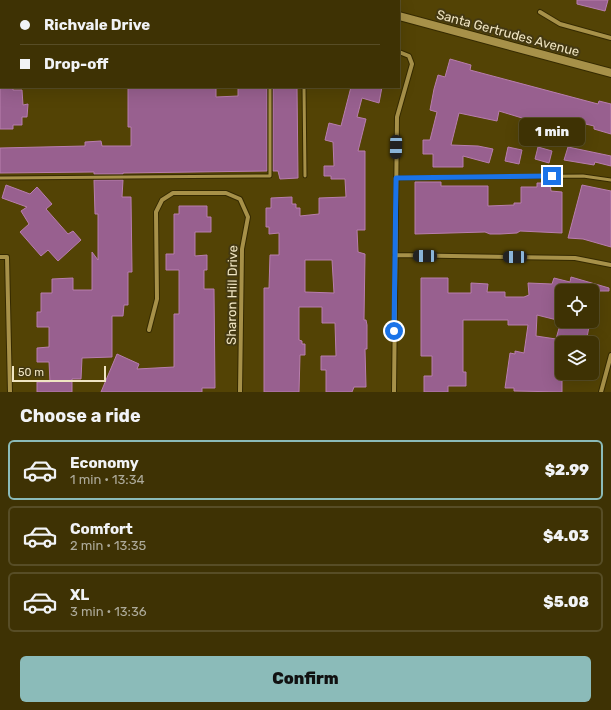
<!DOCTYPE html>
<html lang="en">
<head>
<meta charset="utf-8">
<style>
	body { margin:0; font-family:Rubik,sans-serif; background:#493e13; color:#f1f3f6; height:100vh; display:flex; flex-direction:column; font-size:15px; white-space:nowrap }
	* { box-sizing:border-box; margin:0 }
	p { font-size:13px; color:#adaa9a }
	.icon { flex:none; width:22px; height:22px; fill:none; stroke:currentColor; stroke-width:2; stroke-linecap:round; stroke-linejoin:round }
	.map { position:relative; height:392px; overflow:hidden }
	.sheet { display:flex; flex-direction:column; background:#3e3204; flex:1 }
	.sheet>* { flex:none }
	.hud { position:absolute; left:0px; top:0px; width:400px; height:88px; box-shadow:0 4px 16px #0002,0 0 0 1px #574d26; display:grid; align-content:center; height:88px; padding:0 20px; background:#3e3204 }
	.fabs { position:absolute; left:555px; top:284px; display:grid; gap:8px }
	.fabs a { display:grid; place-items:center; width:44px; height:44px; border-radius:6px; background:#3e3204; box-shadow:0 4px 16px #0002,0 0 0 1px #574d26; font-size:20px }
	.scale { position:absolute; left:12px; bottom:10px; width:94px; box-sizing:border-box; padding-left:4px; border:2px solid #f0e5c2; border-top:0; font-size:11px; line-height:14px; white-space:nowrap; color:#f0e5c2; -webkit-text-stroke:3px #443912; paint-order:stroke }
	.end { position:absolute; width:18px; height:18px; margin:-9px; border:5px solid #1a73e8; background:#fff; box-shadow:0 0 0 2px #fff }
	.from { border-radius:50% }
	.bubble { position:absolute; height:28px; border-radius:6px; background:#3e3204; box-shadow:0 4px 16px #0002,0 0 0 1px #574d26; font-size:13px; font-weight:800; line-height:28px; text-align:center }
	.car { position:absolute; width:12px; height:24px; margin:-12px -6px; border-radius:5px; box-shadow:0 0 3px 1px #0007; background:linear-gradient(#222 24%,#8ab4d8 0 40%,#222 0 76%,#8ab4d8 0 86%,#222 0) }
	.hud b { display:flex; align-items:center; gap:14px; height:38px; font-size:15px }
	.hud b+b { border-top:1px solid #574d26 }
	.hud i { width:10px; height:10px; background:#f1f3f6 }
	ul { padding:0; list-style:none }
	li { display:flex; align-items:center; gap:12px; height:60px; margin:0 8px 6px; padding:0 12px; border:2px solid #574d26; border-radius:6px }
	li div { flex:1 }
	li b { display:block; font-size:15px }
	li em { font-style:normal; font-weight:800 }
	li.current { border-color:#8bbbb9 }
	li>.icon { width:36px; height:36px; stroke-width:1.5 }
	h2 { padding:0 20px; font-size:18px; line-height:48px }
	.primary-button { display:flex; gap:8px; margin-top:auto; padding:8px 20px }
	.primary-button a { flex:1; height:46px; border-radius:6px; background:#8bbbb9; color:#111; font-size:16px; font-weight:800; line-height:46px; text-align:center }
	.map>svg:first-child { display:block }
</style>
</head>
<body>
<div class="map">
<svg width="611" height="392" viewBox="0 0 611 392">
	<rect width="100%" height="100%" fill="#534305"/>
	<path fill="#98608f" stroke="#b87eae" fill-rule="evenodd" d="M577,0H608L605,11L577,4Z
		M450,59L471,65L470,70L598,104L599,101L611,104V134L594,129V126L573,121L571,127L556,124L555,128L499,111L497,121L459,113L451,145L478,146L493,149L489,163L463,156V167H433V154H423V140H430L437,112L430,110L434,89L438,75L445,77Z
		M0,87H13V90H22L23,105L28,104L27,117H22V125H13V129H0Z
		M128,87H216V97L238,96V87H267V171L123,173V174H94V172L0,173V148L85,146V142L101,141L102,146H131V127H128Z
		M273,87H297L298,178L280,179L278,171H273Z
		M351,87H382L379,103L362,98L357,117L366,119L358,151H365V230H357L358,252L365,254L364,320H366L367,325V349H365L366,387H354L352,392H326V370H321V356H336L335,323H322V307H299V340L302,341V344H305V355H300L299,392H264V288H269L270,255H279V233L269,234V227H266V208H271V198L292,197V204H296V208H300V216L319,214V198L346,197L345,179H331V176H324V166H334L333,142L325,140L329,123L341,126ZM305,260H332L334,293L305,292Z
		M508,147L522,150L519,164L505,161Z
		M538,147L552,151L549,163L535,159Z
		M568,147L611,156V166L595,162L594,165L564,160Z
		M94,180H123L122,197H131L132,272H128V305H124L123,316H112V357L82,358L81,379H72V392H37V382H50L49,362H37V348L49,347V327H37V312H41V293H52V279L73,278V290H92V252L98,260V214H95Z
		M415,182H441V186H488V206L514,205V203H521V187H537V183H550L551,191L562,192V233L520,231L517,233L500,234H490L485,232L415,234Z
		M6,185L30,194L37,187L52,204L46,209L68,234L73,231L81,240L58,261L48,250L41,256L20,232L29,224L21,211L27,207L2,198Z
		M582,185L611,191V247L583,239L568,238Z
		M179,206H207V217H211V232H195V256L207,255V270H204V289H214L215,388H202V392H101L117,354L139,364L137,369L174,367V314H179V270H166V254H174V214H179Z
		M571,277L609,288V291H562V321H590L586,343L568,338L567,343H562V392L514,391V388H505L510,353L515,354V351L524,353L528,325H508V320H463V372H466V386H448V392H424V376H432V356H421V278H448V293H471V283L488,284L487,292H505V297H524L529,295L528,283L552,284L554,278L570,282ZM537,315L561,321L556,339L536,336Z"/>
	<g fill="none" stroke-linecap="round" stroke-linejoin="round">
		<g stroke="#352a01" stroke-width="5">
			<path id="lane" d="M304,0V1
				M271,1V0
				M304,87L305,176
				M0,178L270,176V87
				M396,178L583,176L611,180"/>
		</g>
		<g stroke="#352a01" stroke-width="6">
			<path id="street" d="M540,12L560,24L611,38
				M395,255L575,258L611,265
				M0,257H7L10,392
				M149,330L157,299L156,212L162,200L173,193H226L240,199L248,217L242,249L240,392
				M394,392L397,117L412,64L409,56L399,52
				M601,392L611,355"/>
		</g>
		<g stroke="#352a01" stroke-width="10">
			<path id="secondary" d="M338,0L342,1
				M399,16L611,73"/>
		</g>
		<use href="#lane" stroke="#a79149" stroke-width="3"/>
		<use href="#street" stroke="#a79149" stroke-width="4"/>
		<use href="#secondary" stroke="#a79149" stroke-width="8"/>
	</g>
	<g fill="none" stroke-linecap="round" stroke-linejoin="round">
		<path stroke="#1a73e8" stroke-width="5" d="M394,331L396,178L552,176"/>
	</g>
	<g text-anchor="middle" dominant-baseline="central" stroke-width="4" stroke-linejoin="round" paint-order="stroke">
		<g font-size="13" fill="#f0e5c2" stroke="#443912">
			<text transform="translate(508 33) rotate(15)">Santa Gertrudes Avenue</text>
			<text transform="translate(232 295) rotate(-89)">Sharon Hill Drive</text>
		</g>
	</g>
</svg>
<div class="fabs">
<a><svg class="icon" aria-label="locate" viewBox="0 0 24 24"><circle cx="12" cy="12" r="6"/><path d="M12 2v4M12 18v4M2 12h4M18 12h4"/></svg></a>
<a><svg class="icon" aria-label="layers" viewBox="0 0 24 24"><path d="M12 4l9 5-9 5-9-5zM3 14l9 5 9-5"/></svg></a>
</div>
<div class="scale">50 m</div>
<i class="end from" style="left:394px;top:331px"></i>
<i class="end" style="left:552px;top:176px"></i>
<div class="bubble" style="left:519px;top:118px;width:66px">1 min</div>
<i class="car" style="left:396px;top:147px;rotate:181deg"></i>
<i class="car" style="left:425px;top:256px;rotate:271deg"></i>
<i class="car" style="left:515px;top:257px;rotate:271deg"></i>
<div class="hud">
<b><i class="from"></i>Richvale Drive</b>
<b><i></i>Drop-off</b>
</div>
</div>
<section class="sheet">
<h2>Choose a ride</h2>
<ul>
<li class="current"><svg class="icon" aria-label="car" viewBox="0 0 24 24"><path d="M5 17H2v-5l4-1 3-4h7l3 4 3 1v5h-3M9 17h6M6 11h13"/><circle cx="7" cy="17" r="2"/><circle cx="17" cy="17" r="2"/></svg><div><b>Economy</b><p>1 min · 13:34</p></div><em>$2.99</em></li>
<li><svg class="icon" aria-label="car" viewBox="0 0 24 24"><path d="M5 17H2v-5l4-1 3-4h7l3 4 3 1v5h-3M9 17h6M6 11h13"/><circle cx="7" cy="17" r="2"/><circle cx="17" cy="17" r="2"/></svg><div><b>Comfort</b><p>2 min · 13:35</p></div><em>$4.03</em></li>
<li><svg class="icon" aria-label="car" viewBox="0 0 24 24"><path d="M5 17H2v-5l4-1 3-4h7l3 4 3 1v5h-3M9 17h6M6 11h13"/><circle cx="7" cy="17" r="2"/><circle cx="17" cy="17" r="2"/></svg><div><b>XL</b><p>3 min · 13:36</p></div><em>$5.08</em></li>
</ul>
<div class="primary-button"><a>Confirm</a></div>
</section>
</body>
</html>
